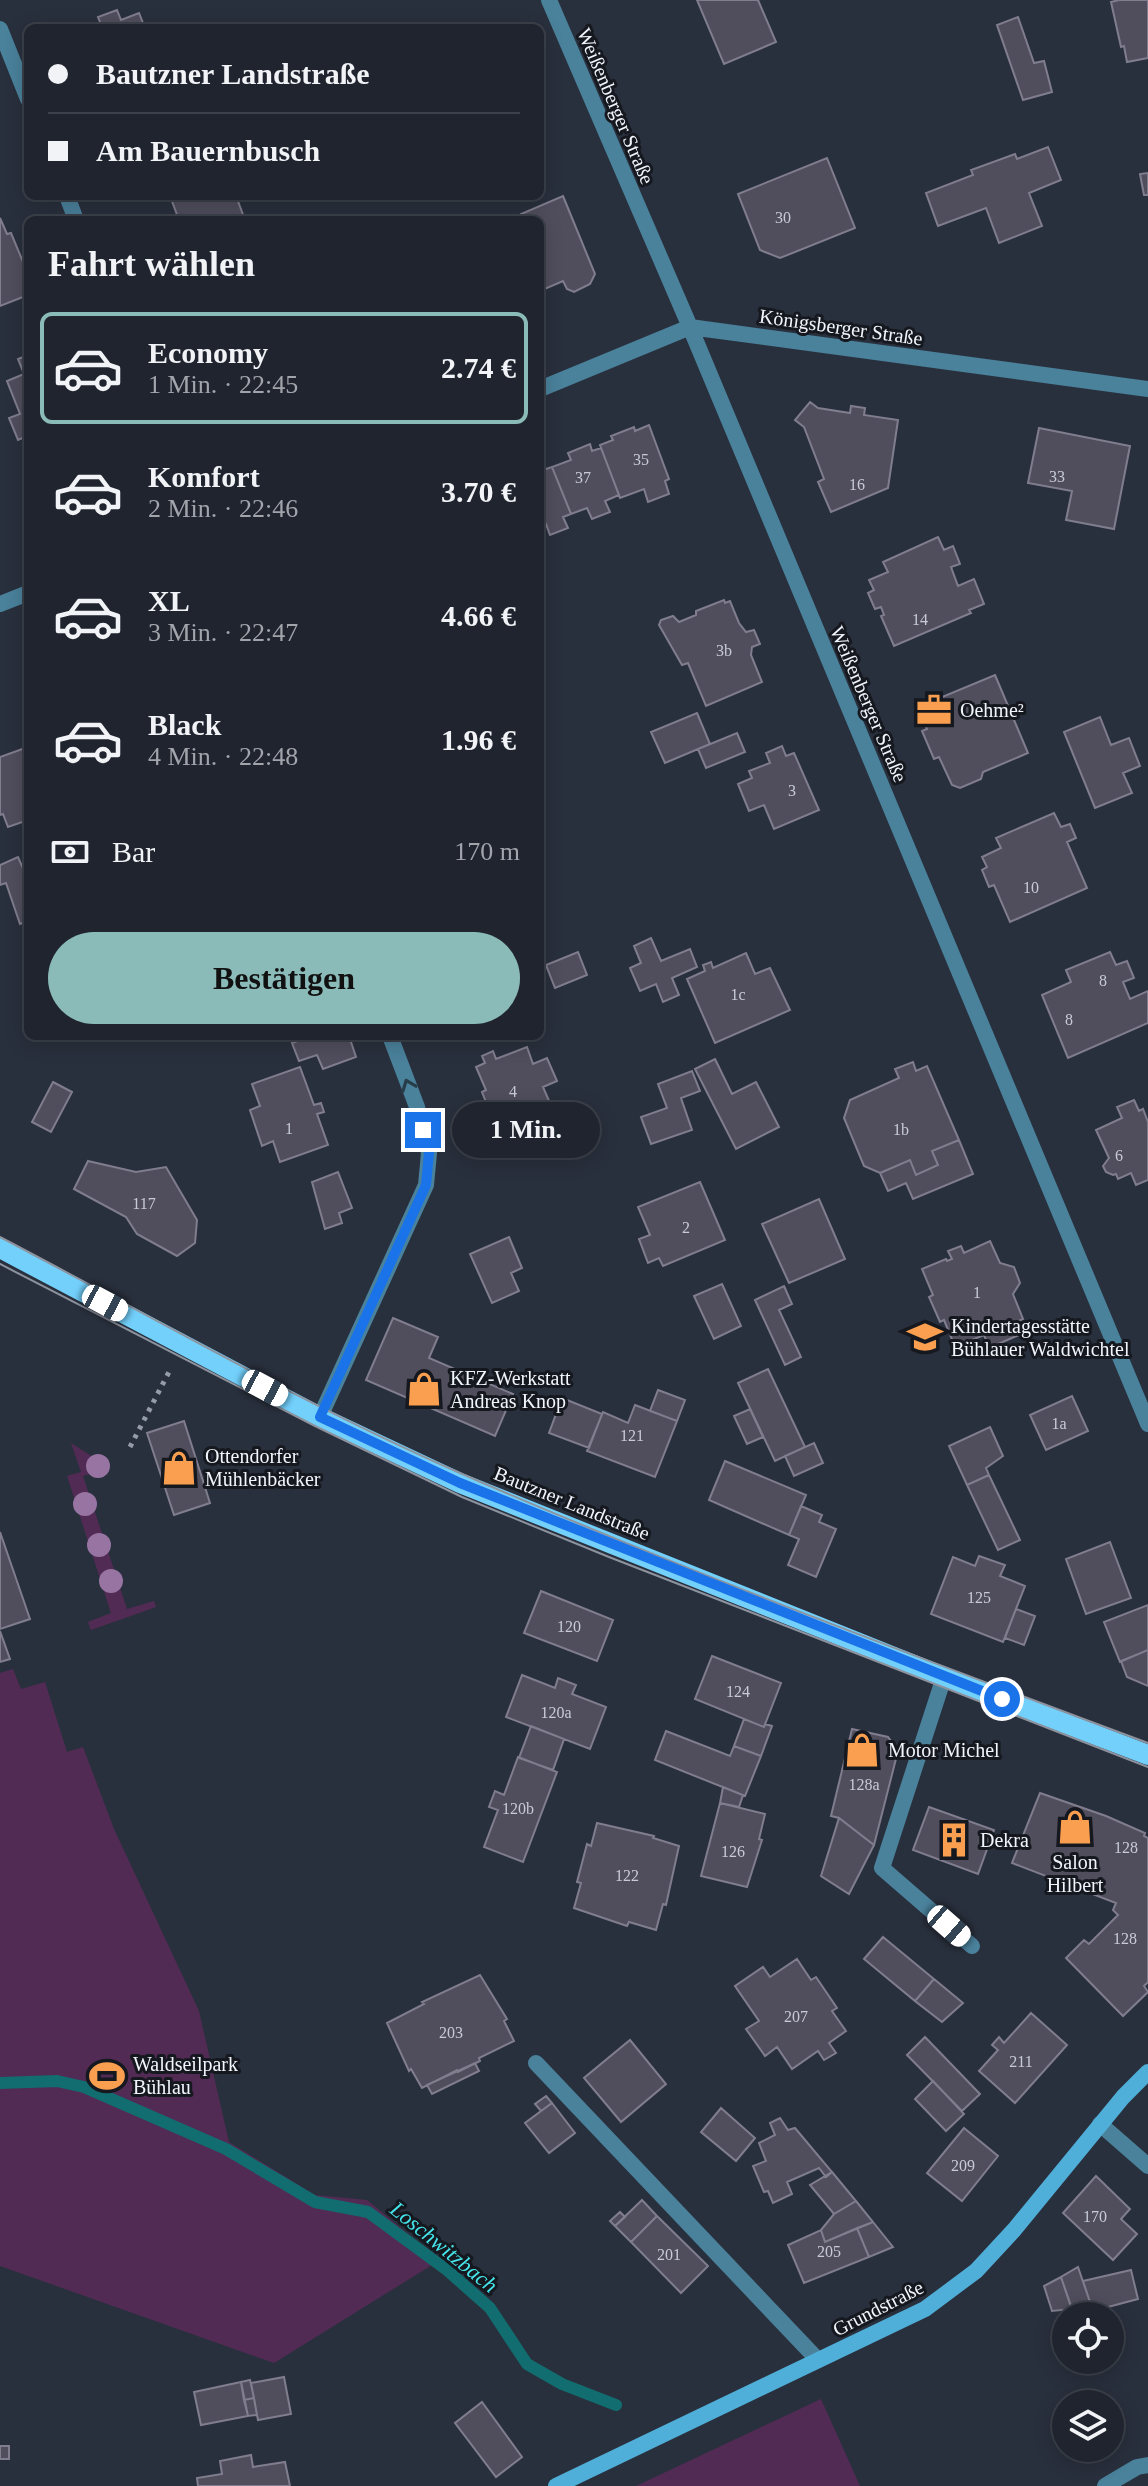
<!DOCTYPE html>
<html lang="de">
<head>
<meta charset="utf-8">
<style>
	body { margin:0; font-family:Georgia,serif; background:#272c36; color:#f1f3f6; height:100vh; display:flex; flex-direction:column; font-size:30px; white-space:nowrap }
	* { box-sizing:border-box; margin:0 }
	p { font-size:26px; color:#a1a4aa }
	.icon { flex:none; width:44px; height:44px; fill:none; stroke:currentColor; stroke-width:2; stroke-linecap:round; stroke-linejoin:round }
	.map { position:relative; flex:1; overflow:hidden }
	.side { position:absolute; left:24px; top:216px; width:520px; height:824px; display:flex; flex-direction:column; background:#1f242e; border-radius:12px; box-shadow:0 4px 20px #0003,0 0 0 2px #3c414a }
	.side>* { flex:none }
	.hud { position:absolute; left:24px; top:24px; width:520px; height:176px; border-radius:12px; box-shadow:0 4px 20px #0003,0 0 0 2px #3c414a; display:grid; align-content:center; height:176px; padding:0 24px; background:#1f242e }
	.fabs { position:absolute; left:1052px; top:2302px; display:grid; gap:16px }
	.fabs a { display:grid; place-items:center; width:72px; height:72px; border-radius:50%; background:#1f242e; box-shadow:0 4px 20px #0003,0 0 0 2px #3c414a; font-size:40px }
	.end { position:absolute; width:36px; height:36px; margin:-18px; border:10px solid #1a73e8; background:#fff; box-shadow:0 0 0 4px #fff }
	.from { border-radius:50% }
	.bubble { position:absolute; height:56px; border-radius:28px; background:#1f242e; box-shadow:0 4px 20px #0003,0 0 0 2px #3c414a; font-size:26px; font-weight:800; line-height:56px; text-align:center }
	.car { position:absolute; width:24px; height:48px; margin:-24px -12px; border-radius:10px; box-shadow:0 0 6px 2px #0007; background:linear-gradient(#fff 24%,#345 0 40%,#fff 0 76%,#345 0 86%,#fff 0) }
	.hud b { display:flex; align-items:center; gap:28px; height:76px; font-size:30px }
	.hud b+b { border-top:2px solid #3c414a }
	.hud i { width:20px; height:20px; background:#f1f3f6 }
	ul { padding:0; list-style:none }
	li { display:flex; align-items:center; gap:24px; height:112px; margin:0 16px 12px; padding:0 8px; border:4px solid transparent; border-radius:12px }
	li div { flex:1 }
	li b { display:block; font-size:30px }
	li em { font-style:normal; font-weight:800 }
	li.current { border-color:#8bbbb9 }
	li>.icon { width:72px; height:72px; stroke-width:1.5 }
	h2 { padding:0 24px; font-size:36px; line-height:96px }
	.pay { display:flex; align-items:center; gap:20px; height:88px; padding:0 24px; font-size:30px }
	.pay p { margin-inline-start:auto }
	.action { display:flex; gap:16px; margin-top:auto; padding:16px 24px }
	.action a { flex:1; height:92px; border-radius:48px; background:#8bbbb9; color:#111; font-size:32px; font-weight:800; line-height:92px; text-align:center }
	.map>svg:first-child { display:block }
</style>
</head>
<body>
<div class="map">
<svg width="1148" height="2486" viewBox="0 0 1148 2486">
	<rect width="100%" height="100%" fill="#29303d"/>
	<path fill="#522b55" d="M71,1443L110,1468L83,1476L127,1609L154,1601L156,1607L91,1630L88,1622L111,1613L67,1476L81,1472Z
		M13,1669L21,1689L45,1682L67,1752L83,1747L114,1829L199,2011L229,2142L315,2195L367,2200L440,2260L274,2363L0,2266V1673Z
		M821,2399L860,2486H636Z"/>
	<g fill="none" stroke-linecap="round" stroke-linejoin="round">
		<path stroke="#116d70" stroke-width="12" d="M0,2083L57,2081L84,2087L226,2149L315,2202L368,2212L447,2270L490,2308L527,2364L562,2384L616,2405"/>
	</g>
	<path fill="#504e5d" stroke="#807d8e" stroke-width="2" d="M697,0H758L776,42L724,64Z
		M1119,0H1148V58L1127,62L1124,46L1121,47L1111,2Z
		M117,10L121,20L139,13L145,28H100L102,27L98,17Z
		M1018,17L1034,63L1044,61L1052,92L1023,100L997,25Z
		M1048,147L1061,180L1029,193L1042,226L999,243L986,208L938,226L926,193L973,175L971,170L1015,154L1017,159Z
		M827,158L855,228L780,258L760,250L738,194Z
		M1148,173V195H1144L1140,174Z
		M170,196H236L245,220H179Z
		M563,196L595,274L590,284L574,292L567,289L563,281L540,291V220H523L521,214Z
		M0,218L7,234L11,233L28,274L23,276L28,289V295L0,306Z
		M28,355V438L27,436L18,440L9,418L20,414L7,381L24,374L18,359Z
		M810,402L818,408L850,413L851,406L865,408L864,415L898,420L888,488L831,512L818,482L824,479L804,427L795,420Z
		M649,425L669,479L665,481L669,494L648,502L644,489L620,498L600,445L613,440L611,436L634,427L635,431Z
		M1039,428L1130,446L1114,529L1066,520L1072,491L1028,483Z
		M590,444L592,451L601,448L619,495L605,501L610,512L592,519L587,508L571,514L552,467L571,460L568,453Z
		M540,463L543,470L552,467L571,514L563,517L568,528L550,535L546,524L540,526Z
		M938,537L944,550L953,546L960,564L951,567L958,586L974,579L984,604L969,610L971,613L894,646L881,616L884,615L881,607L875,609L868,593L874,590L869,580L888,572L883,562Z
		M724,600L725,603L730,601L739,623L746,632L754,630L760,644L752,647L751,655L762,682L706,706L688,663L682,665L659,625L661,620L673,616L679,622L696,615V611Z
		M995,675L1028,753L983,772L981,779L960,788L952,785L939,757L934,759L922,731L927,729L918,707Z
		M697,713L710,744L665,763L651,732Z
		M1100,717L1111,745L1129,738L1140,766L1123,773L1132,793L1095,808L1064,732Z
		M737,733L745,752L706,768L698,749Z
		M782,746L786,756L794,753L819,810L774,829L764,805L749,811L738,784L752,778L749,771L770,763L766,753Z
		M28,747V820L8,827L3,814L0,815V757Z
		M1054,813L1061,827L1070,824L1076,838L1067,842L1087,888L1010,922L994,885L989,887L982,870L987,867L982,857L1001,848L996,838Z
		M18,857L28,880V921L20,924L6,883L0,885V865Z
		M651,938L661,961L690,949L697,967L672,978L679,995L663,1002L656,984L640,991L630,968L641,963L634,946Z
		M578,952L587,975L555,988L546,965Z
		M1110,952L1116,965L1127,961L1134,978L1123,982L1130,999L1148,991V1023L1068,1058L1042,995L1071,982L1066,970Z
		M746,953L755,974L770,968L790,1010L715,1043L687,979L705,971L703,965L711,962L713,968Z
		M311,1036H349L356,1057L323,1069L317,1055L299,1061L292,1043Z
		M527,1047L533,1064L547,1058L557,1081L543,1087L550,1103L495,1125L482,1092L486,1090L476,1067L485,1063L482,1056L493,1051L496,1059Z
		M715,1059L732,1094L756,1082L779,1127L736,1149L695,1069Z
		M913,1062L916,1071L927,1066L959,1140L932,1151L938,1165L916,1175L910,1160L880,1173L864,1166L844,1118L850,1100L899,1078L895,1069Z
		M300,1067L314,1105L321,1103L324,1112L317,1114L328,1145L280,1162L273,1141L262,1146L250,1110L260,1106L252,1084Z
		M692,1071L700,1091L681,1098L692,1130L651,1144L641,1117L667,1108L658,1084Z
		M53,1082L72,1092L51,1132L32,1122Z
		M1134,1100L1139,1111L1143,1109L1148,1122V1180L1136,1185L1131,1173L1118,1179L1116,1174L1113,1175L1106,1172L1103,1166L1109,1158L1096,1130L1122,1118L1117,1107Z
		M959,1140L973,1174L913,1199L906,1183L888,1191L880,1173L910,1160L916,1175L938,1165L932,1151Z
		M88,1161L136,1172L166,1167L197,1220L195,1243L177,1256L137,1234L126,1217L74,1189Z
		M338,1172L352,1208L339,1213L342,1223L325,1229L312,1182Z
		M700,1182L725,1240L663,1266L659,1258L648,1263L639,1239L650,1235L638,1207Z
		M819,1199L845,1259L789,1283L762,1224Z
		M509,1237L522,1268L511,1273L519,1291L492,1303L470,1254Z
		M990,1241L1000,1263L1014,1267L1020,1283L1013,1294L1023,1319L1014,1323L1019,1335L989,1348L984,1335L955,1347L944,1320L940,1322L929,1297L933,1295L922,1269L946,1259L947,1261L952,1259L948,1251L961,1246L964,1253Z
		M722,1284L741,1326L714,1339L694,1296Z
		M784,1286L792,1304L779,1310L801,1357L785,1365L755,1300Z
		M393,1318L438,1337L429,1358L513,1394L495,1436L366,1380Z
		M768,1369L805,1447L775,1461L738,1383Z
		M658,1390L685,1400L677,1421L650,1411Z
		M1072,1396L1088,1431L1046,1450L1030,1415Z
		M562,1398L602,1414L589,1448L549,1433Z
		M635,1405L677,1421L655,1477L587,1451L603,1412L628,1423Z
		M750,1409L763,1437L747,1444L734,1416Z
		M184,1421L210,1503L174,1515L147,1433Z
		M990,1427L1003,1456L986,1468L989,1475L967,1485L949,1446Z
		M814,1443L823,1463L794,1476L785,1456Z
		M725,1461L806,1495L789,1535L709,1500Z
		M989,1475L1020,1540L998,1550L967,1485Z
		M801,1506L822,1515L819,1522L836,1529L816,1577L788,1565L799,1539L789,1535Z
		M0,1532L30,1619L0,1629Z
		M1110,1542L1131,1598L1086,1614L1066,1559Z
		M979,1556L1005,1565L1000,1576L1025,1586L1003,1642L931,1614L953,1557L975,1566Z
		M541,1591L613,1620L597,1661L524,1633Z
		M1148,1605V1650L1120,1662L1104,1622Z
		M1016,1609L1035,1616L1024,1645L1005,1638Z
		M0,1631L10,1659L0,1662Z
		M1148,1650V1686L1127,1677L1121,1661Z
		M712,1656L781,1683L764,1727L695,1699Z
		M522,1675L555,1688L558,1678L576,1685L572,1694L606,1707L590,1749L506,1717Z
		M744,1719L764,1727L765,1724L772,1726L761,1756L734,1746Z
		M531,1726L564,1739L553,1770L519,1758Z
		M852,1729L888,1737L898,1751L874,1845L839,1818L831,1816Z
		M666,1731L730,1756L734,1746L761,1756L745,1796L655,1760Z
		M518,1757L557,1772L523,1862L484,1847L498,1810L489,1807L495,1791L504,1795Z
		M723,1787L743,1795L739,1807L720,1803Z
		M1040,1793L1106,1816L1145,1833L1144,1836L1148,1838V1982L1144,1986L1148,1992L1123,2016L1066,1958L1084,1940L1089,1944L1118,1915L1113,1910L1116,1903L1012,1863Z
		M720,1803L765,1814L759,1839L762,1840L747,1887L701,1876Z
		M929,1807L994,1830L978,1874L913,1850Z
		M839,1818L874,1845L849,1894L821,1876Z
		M597,1823L654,1836L653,1838L679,1846L666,1905L663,1904L656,1930L629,1922L627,1926L574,1908L581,1883L577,1882L587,1844L591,1846Z
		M883,1937L934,1979L915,2001L864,1959Z
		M797,1959L811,1980L816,1977L837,2008L832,2011L846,2031L829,2043L836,2053L824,2060L818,2051L792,2069L777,2047L765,2056L746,2029L759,2021L735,1986L763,1967L770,1977Z
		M480,1975L507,2019L504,2021L514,2041L479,2058L480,2061L458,2072L457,2070L422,2088L411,2069L409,2071L387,2023L424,2004L422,2002Z
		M934,1979L963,2003L942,2022L915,2001Z
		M1031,2013L1067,2045L1015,2103L979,2071L998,2050L992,2045L999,2037L1004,2043Z
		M925,2037L980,2094L962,2111L907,2055Z
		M630,2040L666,2084L621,2122L584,2078Z
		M475,2063L479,2071L432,2094L427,2085Z
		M933,2081L964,2114L946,2131L915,2099Z
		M546,2096L552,2103L541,2111L535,2104Z
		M552,2103L575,2133L549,2153L525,2123Z
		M721,2108L755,2138L736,2161L701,2132Z
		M780,2118L788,2130L795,2128L832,2172L826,2177L819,2168L787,2182L792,2194L773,2203L768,2191L764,2192L753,2166L766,2161L759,2143L775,2135L770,2123Z
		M964,2128L998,2156L962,2201L927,2173Z
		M832,2172L856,2201L834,2214L810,2185Z
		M1096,2176L1130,2209L1121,2219L1137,2234L1113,2260L1063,2213Z
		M642,2200L657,2216L631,2242L615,2226Z
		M856,2201L873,2222L825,2242L821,2230L834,2214Z
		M620,2212L625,2217L615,2226L610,2221Z
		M657,2216L708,2266L681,2293L631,2242Z
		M873,2222L893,2247L869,2257L857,2228Z
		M857,2228L869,2257L804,2283L788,2245L821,2230L825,2242Z
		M1078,2267L1093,2311L1074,2316L1061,2277Z
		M1131,2270L1138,2299L1093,2311L1083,2281Z
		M1061,2277L1072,2309L1052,2311L1044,2286Z
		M284,2377L291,2414L258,2420L251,2383Z
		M250,2380L254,2398L244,2400L241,2382Z
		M241,2382L248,2416L201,2425L194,2392Z
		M254,2398L257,2415L248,2416L244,2400Z
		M482,2402L522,2457L496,2477L455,2423Z
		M0,2446H9V2459H0Z
		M251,2455L253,2467L285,2462L290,2486H198L197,2478L222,2474L220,2461Z"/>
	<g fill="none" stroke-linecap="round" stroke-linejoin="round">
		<path stroke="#969ca7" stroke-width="5" stroke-dasharray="4 6" stroke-linecap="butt" d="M130,1447L170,1370"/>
		<path stroke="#4a819b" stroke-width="16" d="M944,1677L882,1868L972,1946
			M536,2063L818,2360
			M1100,2124L1148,2166
			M1105,2486L1137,2467L1148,2465"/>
		<path stroke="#4a819b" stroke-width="16" d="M549,0L690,327L1148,1424
			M0,29L28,99
			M67,196L76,220
			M540,389L690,327L1148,389
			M0,604L28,593
			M320,1417L426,1185L429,1153L417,1107L390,1036"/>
		<path stroke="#50afd9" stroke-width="16" d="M556,2486L925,2309L976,2271L1014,2230L1123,2097L1148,2072"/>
		<path stroke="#72d0fb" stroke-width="20" d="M0,1248L320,1417L460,1483L944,1677L1148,1755"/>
		<path stroke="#8d939e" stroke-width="2" d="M0,1237C151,1316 304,1405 460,1473C686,1572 918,1657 1148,1743
			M0,1264L315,1426L462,1497L609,1557L1148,1767"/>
	</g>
	<g fill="#9874a3">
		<circle cx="98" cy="1466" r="12"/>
		<circle cx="85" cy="1504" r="12"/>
		<circle cx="99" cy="1545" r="12"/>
		<circle cx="111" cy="1581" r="12"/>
	</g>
	<defs><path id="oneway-chevron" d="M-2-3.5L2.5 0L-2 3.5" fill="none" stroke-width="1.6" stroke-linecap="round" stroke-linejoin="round" transform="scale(2)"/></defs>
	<use stroke="#283d4a" href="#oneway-chevron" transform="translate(408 1085) rotate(-111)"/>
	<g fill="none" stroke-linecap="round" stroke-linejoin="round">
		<path stroke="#1a73e8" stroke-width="10" d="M423,1130L429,1153L426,1185L320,1417L460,1483L1002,1699"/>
	</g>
	<defs>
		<g id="office-bare" transform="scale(2.76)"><path d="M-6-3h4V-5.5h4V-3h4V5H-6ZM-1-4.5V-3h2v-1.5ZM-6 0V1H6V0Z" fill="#fa9f4f" stroke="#15181e" stroke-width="2.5" paint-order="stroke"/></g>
		<g id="school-bare" transform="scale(2.76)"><path d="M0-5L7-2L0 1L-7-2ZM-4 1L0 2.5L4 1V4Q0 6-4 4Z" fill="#fa9f4f" stroke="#15181e" stroke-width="2.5" paint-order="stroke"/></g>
		<g id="shop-bare" transform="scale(2.76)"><path d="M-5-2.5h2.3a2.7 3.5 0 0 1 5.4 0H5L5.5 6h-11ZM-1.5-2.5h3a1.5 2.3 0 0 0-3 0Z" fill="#fa9f4f" stroke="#15181e" stroke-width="2.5" paint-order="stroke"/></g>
		<g id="building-bare" transform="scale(2.76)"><path d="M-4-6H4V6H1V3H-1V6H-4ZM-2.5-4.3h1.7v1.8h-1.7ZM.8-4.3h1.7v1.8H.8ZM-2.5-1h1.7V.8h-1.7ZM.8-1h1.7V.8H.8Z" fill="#fa9f4f" stroke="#15181e" stroke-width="2.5" paint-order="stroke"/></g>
		<g id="stadium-bare" transform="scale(2.76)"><path d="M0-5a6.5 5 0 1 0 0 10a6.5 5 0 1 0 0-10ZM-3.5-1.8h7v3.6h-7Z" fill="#fa9f4f" stroke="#15181e" stroke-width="2.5" paint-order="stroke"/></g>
	</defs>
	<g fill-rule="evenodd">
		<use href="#office-bare" x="934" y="710"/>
		<use href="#school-bare" x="925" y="1337"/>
		<use href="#shop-bare" x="424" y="1389"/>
		<use href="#shop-bare" x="179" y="1468"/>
		<use href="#shop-bare" x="862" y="1750"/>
		<use href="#shop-bare" x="1075" y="1827"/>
		<use href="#building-bare" x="954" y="1840"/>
		<use href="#stadium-bare" x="107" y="2076"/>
	</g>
	<g text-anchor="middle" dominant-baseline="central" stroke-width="6" stroke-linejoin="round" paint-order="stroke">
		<g font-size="16" fill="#c8cbd6">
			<text x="783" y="217">30</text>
			<text x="641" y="459">35</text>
			<text x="1057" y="476">33</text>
			<text x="583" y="477">37</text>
			<text x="857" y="484">16</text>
			<text x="920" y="619">14</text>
			<text x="724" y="650">3b</text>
			<text x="792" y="790">3</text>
			<text x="1031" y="887">10</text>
			<text x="1103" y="980">8</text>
			<text x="738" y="994">1c</text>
			<text x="1069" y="1019">8</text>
			<text x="513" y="1091">4</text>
			<text x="289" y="1128">1</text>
			<text x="901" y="1129">1b</text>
			<text x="1119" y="1155">6</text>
			<text x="144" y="1203">117</text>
			<text x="686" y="1227">2</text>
			<text x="977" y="1292">1</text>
			<text x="1059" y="1423">1a</text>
			<text x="632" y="1435">121</text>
			<text x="979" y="1597">125</text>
			<text x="569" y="1626">120</text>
			<text x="738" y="1691">124</text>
			<text x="556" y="1712">120a</text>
			<text x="864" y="1784">128a</text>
			<text x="518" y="1808">120b</text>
			<text x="1126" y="1847">128</text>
			<text x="733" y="1851">126</text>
			<text x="627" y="1875">122</text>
			<text x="1125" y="1938">128</text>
			<text x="796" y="2016">207</text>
			<text x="451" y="2032">203</text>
			<text x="1021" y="2061">211</text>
			<text x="963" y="2165">209</text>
			<text x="1095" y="2216">170</text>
			<text x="829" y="2251">205</text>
			<text x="669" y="2254">201</text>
		</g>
		<g font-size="20" fill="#f0f5fe" stroke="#15181e">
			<text transform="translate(616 106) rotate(67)">Weißenberger Straße</text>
			<text transform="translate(841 327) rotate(8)">Königsberger Straße</text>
			<text transform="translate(869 704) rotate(67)">Weißenberger Straße</text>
			<text transform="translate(572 1503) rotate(22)">Bautzner Landstraße</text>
			<text transform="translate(878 2308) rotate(-27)">Grundstraße</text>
		</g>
		<g font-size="20" fill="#f0f5fe" stroke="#15181e" text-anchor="start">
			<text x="960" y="710">Oehme²</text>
			<text x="951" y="1326">Kindertagesstätte<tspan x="951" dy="23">Bühlauer Waldwichtel</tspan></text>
			<text x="450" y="1378">KFZ-Werkstatt<tspan x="450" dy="23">Andreas Knop</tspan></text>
			<text x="205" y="1456">Ottendorfer<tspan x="205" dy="23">Mühlenbäcker</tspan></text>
			<text x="888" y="1750">Motor Michel</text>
			<text x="980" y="1840">Dekra</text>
			<text x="1075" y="1862" text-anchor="middle">Salon<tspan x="1075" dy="23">Hilbert</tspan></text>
			<text x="133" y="2064">Waldseilpark<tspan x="133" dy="23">Bühlau</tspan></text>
		</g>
		<g font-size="22" font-style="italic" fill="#45e5eb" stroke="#15181e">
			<text transform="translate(444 2247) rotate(39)">Loschwitzbach</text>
		</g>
	</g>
</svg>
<div class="fabs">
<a><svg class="icon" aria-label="locate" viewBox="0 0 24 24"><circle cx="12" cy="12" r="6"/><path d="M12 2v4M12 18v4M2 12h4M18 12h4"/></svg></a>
<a><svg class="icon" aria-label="layers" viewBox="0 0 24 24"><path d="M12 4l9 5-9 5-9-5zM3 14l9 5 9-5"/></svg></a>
</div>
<i class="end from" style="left:1002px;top:1699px"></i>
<i class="end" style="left:423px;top:1130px"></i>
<div class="bubble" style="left:452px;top:1102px;width:148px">1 Min.</div>
<i class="car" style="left:105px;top:1303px;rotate:118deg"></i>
<i class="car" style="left:265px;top:1388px;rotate:118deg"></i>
<i class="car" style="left:949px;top:1926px;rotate:131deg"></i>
<div class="hud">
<b><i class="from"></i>Bautzner Landstraße</b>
<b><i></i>Am Bauernbusch</b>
</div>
<section class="side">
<h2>Fahrt wählen</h2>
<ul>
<li class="current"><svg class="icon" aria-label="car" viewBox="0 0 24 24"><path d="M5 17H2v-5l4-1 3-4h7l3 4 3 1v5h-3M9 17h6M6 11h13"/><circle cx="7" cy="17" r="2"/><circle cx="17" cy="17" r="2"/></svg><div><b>Economy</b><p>1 Min. · 22:45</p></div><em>2.74 €</em></li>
<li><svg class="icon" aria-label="car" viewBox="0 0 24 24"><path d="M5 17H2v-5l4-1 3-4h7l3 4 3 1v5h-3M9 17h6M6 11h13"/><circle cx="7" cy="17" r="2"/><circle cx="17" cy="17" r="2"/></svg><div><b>Komfort</b><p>2 Min. · 22:46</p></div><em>3.70 €</em></li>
<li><svg class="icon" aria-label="car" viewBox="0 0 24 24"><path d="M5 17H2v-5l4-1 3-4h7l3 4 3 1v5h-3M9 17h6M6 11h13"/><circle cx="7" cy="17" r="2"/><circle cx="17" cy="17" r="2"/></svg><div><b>XL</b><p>3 Min. · 22:47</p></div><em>4.66 €</em></li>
<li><svg class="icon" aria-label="car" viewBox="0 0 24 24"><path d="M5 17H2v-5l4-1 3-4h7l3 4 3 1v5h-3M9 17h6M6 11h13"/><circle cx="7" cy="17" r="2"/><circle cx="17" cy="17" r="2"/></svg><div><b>Black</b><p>4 Min. · 22:48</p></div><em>1.96 €</em></li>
</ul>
<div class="pay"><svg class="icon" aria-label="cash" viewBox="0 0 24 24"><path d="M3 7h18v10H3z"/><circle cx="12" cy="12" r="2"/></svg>Bar<p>170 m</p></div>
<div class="action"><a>Bestätigen</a></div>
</section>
</div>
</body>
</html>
